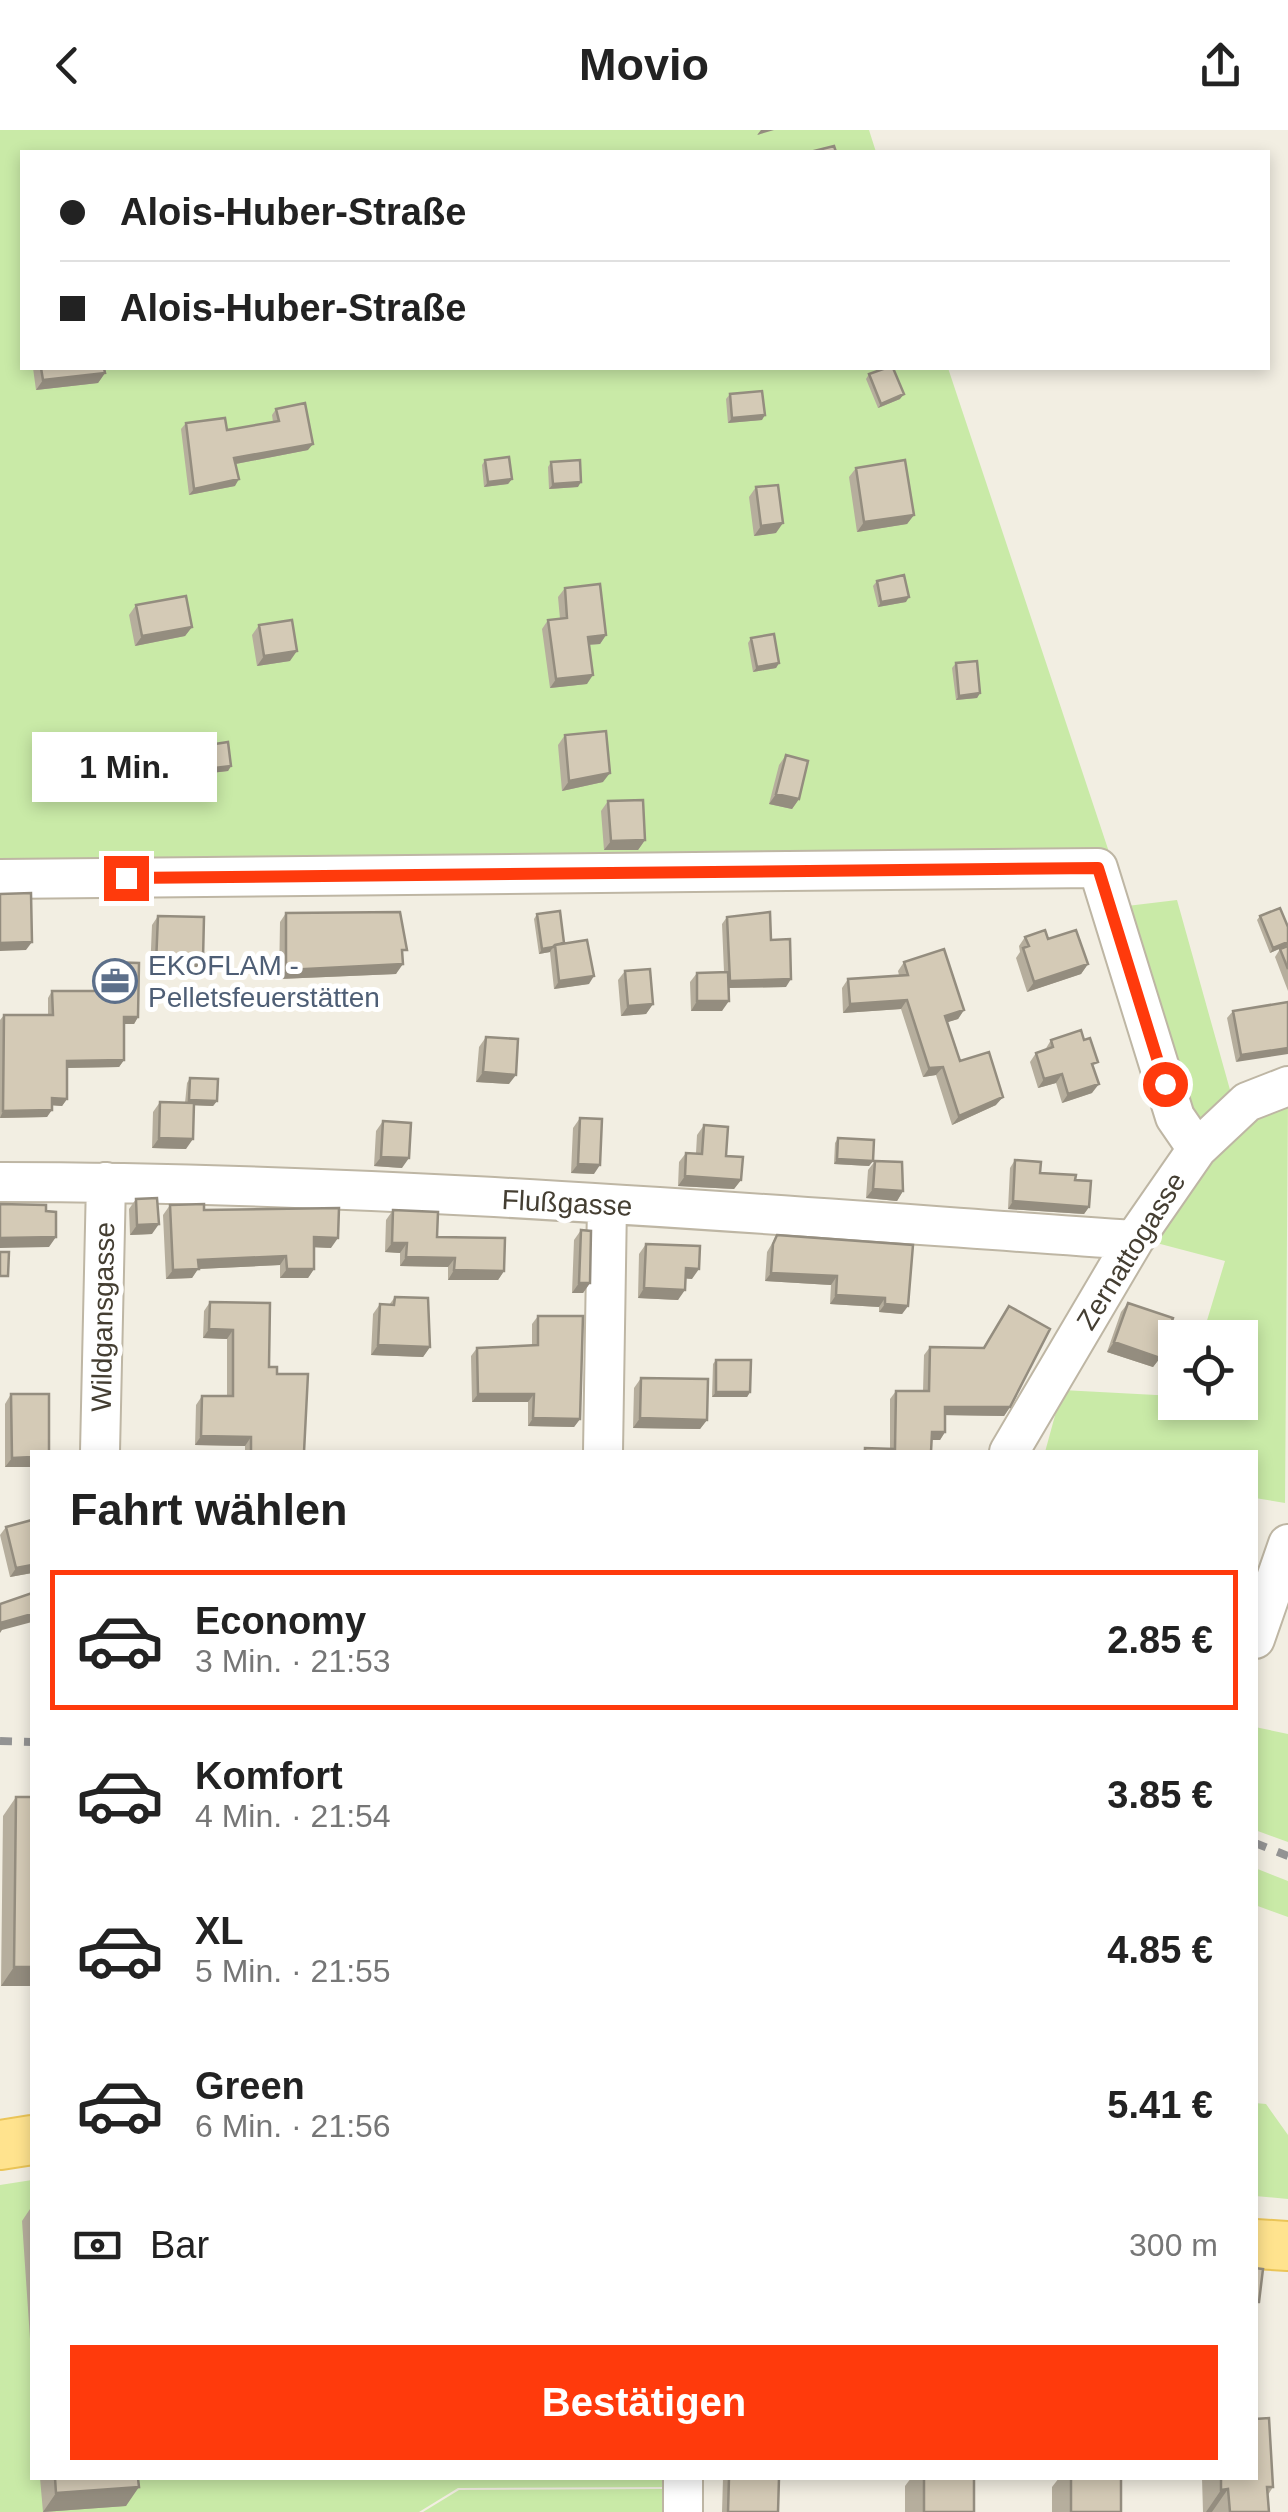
<!DOCTYPE html>
<html lang="de">
<head>
<meta charset="utf-8">
<style>
	body { margin:0; font-family:Arial,sans-serif; background:#f2f2f2; color:#222; height:100vh; display:flex; flex-direction:column; font-size:38px; white-space:nowrap }
	* { box-sizing:border-box; margin:0 }
	p { font-size:32px; color:#767676 }
	.icon { flex:none; width:55px; height:55px; fill:none; stroke:currentColor; stroke-width:2; stroke-linecap:round; stroke-linejoin:round }
	.map { position:relative; flex:1; overflow:hidden }
	.side { position:absolute; left:30px; top:1320px; width:1228px; height:1030px; display:flex; flex-direction:column; background:#fff; border-radius:0px; box-shadow:0 5px 15px #0003 }
	.side>* { flex:none }
	.hud { position:absolute; left:20px; top:20px; width:1250px; height:220px; border-radius:0px; box-shadow:0 5px 15px #0003; display:grid; align-content:center; height:220px; padding:0 40px; background:#fff }
	.controls { position:absolute; left:1158px; top:1190px; display:grid; gap:20px }
	.controls a { display:grid; place-items:center; width:100px; height:100px; border-radius:0px; background:#fff; box-shadow:0 5px 15px #0003; font-size:50px }
	.end { position:absolute; width:45px; height:45px; margin:-22px; border:12px solid #ff3a0c; background:#fff; box-shadow:0 0 0 5px #fff }
	.from { border-radius:50% }
	.bubble { position:absolute; height:70px; border-radius:0px; background:#fff; box-shadow:0 5px 15px #0003; font-size:32px; font-weight:800; line-height:70px; text-align:center }
	.hud b { display:flex; align-items:center; gap:35px; height:95px; font-size:38px }
	.hud b+b { border-top:2px solid #e0e0e0 }
	.hud i { width:25px; height:25px; background:#222 }
	ul { padding:0; list-style:none }
	li { display:flex; align-items:center; gap:30px; height:140px; margin:0 20px 15px; padding:0 20px; border:5px solid transparent; border-radius:0px }
	li div { flex:1 }
	li b { display:block; font-size:38px }
	li em { font-style:normal; font-weight:800 }
	li.on { border-color:#ff3a0c }
	li>.icon { width:90px; height:90px; stroke-width:1.5 }
	h2 { padding:0 40px; font-size:45px; line-height:120px }
	.pay { display:flex; align-items:center; gap:25px; height:110px; padding:0 40px; font-size:38px }
	.pay p { margin-inline-start:auto }
	.button { display:flex; gap:20px; margin-top:auto; padding:20px 40px }
	.button a { flex:1; height:115px; border-radius:0px; background:#ff3a0c; color:#fff; font-size:40px; font-weight:800; line-height:115px; text-align:center }
	header { display:flex; justify-content:space-between; align-items:center; height:130px; padding:0 40px; background:#fff; font-size:45px; font-weight:800 }
	.map>svg:first-child { display:block }
</style>
</head>
<body>
<header><svg class="icon" aria-label="back" viewBox="0 0 24 24"><path d="M15 5l-7 7 7 7"/></svg>Movio<svg class="icon" aria-label="share" viewBox="0 0 24 24"><path d="M12 15V3M7 8l5-5 5 5M5 13v7h14v-7"/></svg></header>
<div class="map">
<svg width="1288" height="2382" viewBox="0 0 1288 2382">
	<rect width="100%" height="100%" fill="#f2eee2"/>
	<path fill="#c9eaa7" d="M0,0H869L876,22H22V238H948L1109,722L0,737Z
		M1177,770L1232,967L1205,989L1188,983L1127,776Z
		M1288,970L1285,1373L1255,1368V1322H1045L1062,1260L1175,1266V1272H1240V1208L1202,1207L1225,1131L1149,1111C1193,1045 1213,1006 1288,970Z
		M1255,1597L1288,1604V1712L1255,1700Z
		M1255,1738L1288,1751V1787L1255,1775Z
		M1255,1973L1266,1974L1288,2005V2069L1255,2066Z
		M32,2050V2348H667V2357L458,2358L419,2382H0V2055Z
		M666,2359V2382H423L459,2360Z"/>
	<g fill="none" stroke-linecap="round" stroke-linejoin="round">
		<g stroke="#beb6a4" stroke-width="42">
			<path id="minor" d="M0,749L1098,738L1175,987L1197,1019
				M0,1052C378,1052 757,1084 1134,1110
				M100,1322L106,1052
				M603,1322L607,1074
				M1009,1322L1134,1110L1197,1019L1247,972L1288,956
				M1255,1509L1288,1414
				M683,2348V2382"/>
		</g>
		<g stroke="#ebc557" stroke-width="52">
			<path id="major" d="M0,2015L32,2010
				M1255,2114L1288,2116"/>
		</g>
		<use href="#minor" stroke="#fff" stroke-width="38"/>
		<use href="#major" stroke="#ffe38e" stroke-width="48"/>
		<path stroke="#939393" stroke-width="8" stroke-dasharray="12 12" stroke-linecap="butt" d="M0,1611L32,1612
			M1255,1713L1288,1726"/>
	</g>
	<path fill="#b6ae9d" d="M33,238H104L105,243L98,253L36,260Z
		M869,244L900,269L878,278L866,249Z
		M730,264L762,290L728,293L726,269Z
		M276,279L308,320L236,334L235,356L189,365L181,299L186,293L227,300L273,292L272,285Z
		M485,330L512,349L508,354L484,357L482,335Z
		M551,332L578,357L549,359L548,337Z
		M856,338L914,385L907,394L857,402L849,347Z
		M756,357L776,403L754,406L749,367Z
		M877,451L906,472L878,477L873,456Z
		M565,458L606,505L600,514L589,515L587,554L550,558L542,499L548,490L560,489L558,467Z
		M136,475L192,497L185,506L135,516L129,485Z
		M259,495L290,531L257,536L252,505Z
		M751,508L779,533L776,538L753,542L748,513Z
		M956,533L980,563L977,568L956,570L952,538Z
		M565,605L603,652L562,661L558,615Z
		M202,616L231,636L228,641L202,644L199,621Z
		M786,625L799,669L792,679L769,674L779,635Z
		M608,671L645,710L638,720H604L601,681Z
		M286,783L402,826L396,844L279,849L280,792Z
		M537,784L564,813L589,854L554,859L550,822L539,824L534,789Z
		M158,786L203,829L197,837H185L180,843H150L152,795Z
		M1260,786L1288,815L1270,823L1257,790Z
		M727,787L771,810L786,857L729,858L722,881H691L690,852L697,843L724,842L722,794Z
		M1025,807L1048,809L1088,834L1081,844L1027,862L1016,828L1020,822L1019,816Z
		M1288,816V861L1275,827L1280,819Z
		M106,832L138,887L134,894H124V930L119,937L67,938V969L62,976L52,975L47,987L0,988V890L4,885H48V868L52,861H101L102,839Z
		M904,832L964,880L958,889L947,892L960,931L996,975L952,995L936,945L923,947L901,879L843,883L842,858L848,849L899,845L898,841Z
		M625,841L653,874L646,884L621,886L618,850Z
		M1288,872L1236,932L1227,888L1233,881Z
		M486,907L509,954L476,952L479,917Z
		M1051,910L1094,939L1092,963L1062,973L1056,953L1038,958L1030,932L1036,923L1045,920Z
		M190,948L217,971L213,976L194,975L186,1019L152,1018L153,982L160,972L185,973L187,953Z
		M580,988L594,1044L571,1043L573,998Z
		M383,991L402,1038L374,1036L376,1001Z
		M704,995L741,1050L734,1059L678,1056L679,1032L686,1023H696L697,1005Z
		M838,1008L873,1031L869,1036L834,1034L835,1013Z
		M1015,1030L1040,1043L1089,1077L1084,1084L1008,1079L1010,1038Z
		M875,1031L903,1061L897,1071L866,1068L868,1040Z
		M136,1069L152,1104L130,1105L129,1079Z
		M170,1075L204,1080L331,1118L314,1117V1139L308,1148H280V1135L198,1139L192,1148L166,1149L163,1085Z
		M393,1080L437,1107L504,1141L498,1150H448V1137L400,1136V1123L385,1122L386,1090Z
		M581,1100L590,1153L583,1163H572L574,1110Z
		M777,1105L908,1176L902,1184L879,1182V1177L830,1174L831,1155L765,1151L767,1122Z
		M646,1114L692,1149L686,1148L678,1170L638,1168L639,1124Z
		M395,1167L430,1217L423,1227L371,1225L373,1184L380,1174L389,1175Z
		M210,1172L277,1244L304,1322H245V1316L195,1315L196,1275L202,1266H227V1209L203,1208L204,1181Z
		M1128,1173L1160,1228L1153,1237L1107,1222L1121,1182Z
		M1009,1176L1010,1277L1004,1286L945,1285V1302L940,1310H931V1322H862L865,1318L890,1319V1269L896,1261H923L924,1225L930,1217L983,1218Z
		M538,1186L580,1289L574,1297L528,1296V1272H472L471,1226L477,1218L532,1215V1194Z
		M716,1230L750,1262L747,1267H712L713,1234Z
		M641,1248L707,1290L700,1299L633,1298L634,1258Z
		M11,1264L32,1322V1337H5V1274Z
		M32,1390V1443L10,1447L0,1405L6,1397Z
		M16,1667H32V1856H1L3,1686Z
		M32,2076V2238L22,2091Z
		M40,2348H138L126,2376L43,2382Z
		M723,2348H779L778,2382H722Z
		M911,2348H974V2382H905V2356Z
		M1059,2348H1121V2382H1052V2357Z
		M1202,2348H1255L1273,2357L1268,2365L1269,2382H1203Z"/>
	<path fill="#948d7f" d="M761,0H774L757,5Z
		M105,243L98,253L36,260L43,250Z
		M904,264L900,269L878,278L881,274Z
		M765,285L762,290L728,293L732,288Z
		M313,314L308,320L230,335L234,328Z
		M239,349L235,356L189,365L194,359Z
		M512,349L508,354L484,357L488,352Z
		M581,352L578,357L549,359L553,354Z
		M914,385L907,394L857,402L864,392Z
		M783,393L776,403L754,406L761,396Z
		M909,467L906,472L878,477L881,472Z
		M192,497L185,506L135,516L142,506Z
		M606,505L600,514L582,515L588,507Z
		M297,521L290,531L257,536L264,526Z
		M779,533L776,538L753,542L757,537Z
		M593,545L587,554L550,558L556,549Z
		M980,563L977,568L956,570L959,566Z
		M231,636L228,641L202,644L206,639Z
		M610,643L603,652L562,661L569,651Z
		M776,664L799,669L792,679L769,674Z
		M645,710L638,720H604L611,711Z
		M32,812L26,820L0,821V813Z
		M1288,812V815L1270,823L1273,818Z
		M553,817L550,822L539,824L542,819Z
		M187,828L203,829L197,837H185L180,843H150L156,834Z
		M403,834L396,844L279,849L286,840Z
		M1088,834L1081,844L1027,862L1034,852Z
		M594,846L589,854L554,859L559,851Z
		M791,849L786,857L725,858L730,851Z
		M907,870L901,879L843,883L850,874Z
		M697,871H729L722,881H691Z
		M653,874L646,884L621,886L628,876Z
		M964,880L958,889L939,895L945,886Z
		M124,887H138L134,894H119Z
		M1288,918V924L1236,932L1241,925Z
		M124,930L119,937L63,938L67,931Z
		M943,937L936,945L923,947L929,938Z
		M483,942L516,945L509,954L476,952Z
		M1062,944L1056,953L1038,958L1044,949Z
		M1099,954L1092,963L1062,973L1068,964Z
		M1003,967L996,975L952,995L959,986Z
		M52,968L67,969L62,976L47,975Z
		M189,970L217,971L213,976L185,975Z
		M52,980L47,987L0,988L3,981Z
		M159,1008L193,1009L186,1019L152,1018Z
		M381,1027L409,1028L402,1038L374,1036Z
		M837,1029L873,1031L869,1036L834,1034Z
		M578,1034L600,1035L594,1044L571,1043Z
		M685,1046L741,1050L734,1059L678,1056Z
		M873,1059L903,1061L897,1071L866,1068Z
		M1013,1071L1089,1077L1084,1084L1008,1079Z
		M159,1094L152,1104L130,1105L137,1095Z
		M56,1107L49,1117L0,1118V1108Z
		M314,1107L338,1108L331,1118L308,1117Z
		M392,1113H407L400,1123L385,1122Z
		M286,1126L280,1135L198,1139L192,1148L166,1149L173,1140L198,1130Z
		M406,1127L455,1128L448,1137L400,1136Z
		M686,1138L699,1139L692,1149L679,1148Z
		M287,1139H314L308,1148H280Z
		M454,1140L504,1141L498,1150H448Z
		M771,1143L837,1146L831,1155L765,1151Z
		M579,1153H590L583,1163H572Z
		M644,1158L685,1160L678,1170L638,1168Z
		M836,1165L885,1168L879,1177L830,1174Z
		M885,1174L908,1176L902,1184L879,1182Z
		M209,1199L233,1200L227,1209L203,1208Z
		M1114,1212L1160,1228L1153,1237L1107,1222Z
		M378,1215L430,1217L423,1227L371,1225Z
		M716,1262H750L747,1267H712Z
		M478,1264H534L528,1272H472Z
		M945,1277H1010L1004,1286L940,1285Z
		M533,1288L580,1289L574,1297L528,1296Z
		M640,1288L707,1290L700,1299L633,1298Z
		M932,1302H945L940,1310H926Z
		M201,1306L251,1307L245,1316L195,1315Z
		M32,1327V1337H5L12,1328Z
		M32,1435V1443L10,1447L16,1438Z
		M32,1484V1492L2,1500L0,1503V1493Z
		M14,1837H32V1856H1Z
		M139,2357L126,2376L43,2382L56,2363Z
		M1228,2359L1212,2382H1206L1221,2360Z"/>
	<path fill="#d4cab6" stroke="#948d7f" stroke-width="2.5" d="M834,16L836,22H814V21Z
		M41,238H104L105,243L43,250Z
		M886,238H893L904,264L881,274L869,244Z
		M762,261L765,285L732,288L730,264Z
		M305,273L313,314L234,328L239,349L194,359L186,293L225,288L227,300L279,291L276,279Z
		M509,327L512,349L488,352L485,330Z
		M580,330L581,352L553,354L551,332Z
		M905,330L914,385L864,392L856,338Z
		M778,355L783,393L761,396L756,357Z
		M904,445L909,467L881,472L877,451Z
		M600,454L606,505L588,507L593,545L556,549L548,490L567,488L565,458Z
		M186,466L192,497L142,506L136,475Z
		M292,490L297,521L264,526L259,495Z
		M774,504L779,533L757,537L751,508Z
		M977,531L980,563L959,566L956,533Z
		M606,601L610,643L569,651L565,605Z
		M228,612L231,636L206,639L202,616Z
		M786,625L808,631L799,669L776,664Z
		M643,670L645,710L611,711L608,671Z
		M31,763L32,812L0,813V764Z
		M1280,778L1288,797V812L1273,818L1260,786Z
		M560,781L564,813L555,815L553,817L542,819L537,784Z
		M400,782L407,820H402L403,834L286,840V783Z
		M770,782L771,810L790,809L791,849L730,851L727,787Z
		M158,786L204,787L203,829L187,828L186,834H156Z
		M1045,800L1048,809L1076,800L1088,834L1034,852L1023,818L1029,816L1025,807Z
		M587,810L594,846L559,851L555,815Z
		M1288,816V839L1280,819Z
		M944,819L964,880L945,886L960,931L989,922L1003,967L959,986L943,937L929,938L907,870L850,874L848,849L908,845L904,832Z
		M106,832L139,833L138,887H124V930L67,931V969L52,968V980L3,981L4,885H53L52,861H106Z
		M650,839L653,874L628,876L625,841Z
		M728,842L729,871H697V843Z
		M1288,872V918L1241,925L1233,881Z
		M1081,900L1084,910L1090,908L1098,932L1092,934L1099,954L1068,964L1062,944L1044,949L1036,923L1053,917L1051,910Z
		M486,907L518,909L516,945L483,942Z
		M190,948L218,949L217,971L189,970Z
		M160,972L194,973L193,1009L159,1008Z
		M580,988L602,989L600,1035L578,1034Z
		M383,991L411,993L409,1028L381,1027Z
		M704,995L728,997L726,1026L743,1027L741,1050L685,1046L686,1023L702,1024Z
		M838,1008L874,1010L873,1031L837,1029Z
		M1015,1030L1041,1032L1040,1043L1076,1045L1075,1050L1091,1051L1089,1077L1013,1071Z
		M875,1031L902,1032L903,1061L873,1059Z
		M157,1068L159,1094L137,1095L136,1069Z
		M0,1074L46,1075V1081L56,1082V1107L0,1108Z
		M204,1074V1080L339,1078L338,1108L314,1107V1139H287L286,1126L198,1130L199,1139L173,1140L170,1075Z
		M393,1080L438,1082L437,1107L505,1108L504,1141L454,1140L455,1128L406,1127L407,1113H392Z
		M581,1100L591,1101L590,1153H579Z
		M777,1105L913,1115L908,1176L885,1174V1168L836,1165L837,1146L771,1143L773,1114Z
		M646,1114L700,1116L699,1139L686,1138L685,1160L644,1158Z
		M0,1122H9L8,1146H0Z
		M395,1167L428,1168L430,1217L378,1215L380,1174L394,1175Z
		M210,1172L270,1173L269,1237H277V1244H308L304,1322H251V1307L201,1306L202,1266H233V1200L209,1199Z
		M1128,1173L1173,1188L1160,1228L1114,1212Z
		M1009,1176L1050,1199L1010,1277H945V1302H932L931,1322H865V1318L895,1319L896,1261H929L930,1217L984,1218Z
		M538,1186H583L580,1289L533,1288L534,1264H478L477,1218L538,1215Z
		M716,1230H751L750,1262H716Z
		M641,1248L708,1249L707,1290L640,1288Z
		M11,1264H49V1322H32V1327L12,1328Z
		M32,1390V1435L16,1438L6,1397Z
		M32,1463V1484L0,1493V1474Z
		M16,1667H32V1837H14Z
		M1255,2138L1263,2139L1259,2172H1255Z
		M1269,2288L1273,2357H1267L1269,2382H1230L1228,2359L1221,2360V2348H1255V2289Z
		M55,2348H138L139,2357L56,2363Z
		M729,2348H779L778,2382H728Z
		M924,2348H974V2382H924Z
		M1071,2348H1121V2382H1071Z"/>
	<g fill="none" stroke-linecap="round" stroke-linejoin="round">
		<path stroke="#ff3a0c" stroke-width="12" d="M126,748L1098,738L1165,954"/>
	</g>
	<defs>
		<g id="office-ring" transform="scale(2.25)"><circle r="9.5" fill="#fff" stroke="#5c6f8a" stroke-width="1.5"/><path d="M-6-3h4V-5.5h4V-3h4V5H-6ZM-1-4.5V-3h2v-1.5ZM-6 0V1H6V0Z" fill="#5c6f8a"/></g>
	</defs>
	<g fill-rule="evenodd">
		<use href="#office-ring" x="115" y="851"/>
	</g>
	<g text-anchor="middle" dominant-baseline="central" stroke-width="10" stroke-linejoin="round" paint-order="stroke">
		<g font-size="28" fill="#4e5e75" stroke="#fff" text-anchor="start">
			<text x="148" y="835">EKOFLAM -<tspan x="148" dy="32">Pelletsfeuerstätten</tspan></text>
		</g>
		<g font-size="28" fill="#443e32" stroke="#fff">
			<text transform="translate(567 1073) rotate(3)">Flußgasse</text>
			<text transform="translate(1131 1121) rotate(-58)">Zernattogasse</text>
			<text transform="translate(103 1187) rotate(-89)">Wildgansgasse</text>
		</g>
	</g>
</svg>
<div class="controls">
<a><svg class="icon" aria-label="locate" viewBox="0 0 24 24"><circle cx="12" cy="12" r="6"/><path d="M12 2v4M12 18v4M2 12h4M18 12h4"/></svg></a>
</div>
<i class="end from" style="left:1165px;top:954px"></i>
<i class="end" style="left:126px;top:748px"></i>
<div class="bubble" style="left:32px;top:602px;width:185px">1 Min.</div>
<div class="hud">
<b><i class="from"></i>Alois-Huber-Straße</b>
<b><i></i>Alois-Huber-Straße</b>
</div>
<section class="side">
<h2>Fahrt wählen</h2>
<ul>
<li class="on"><svg class="icon" aria-label="car" viewBox="0 0 24 24"><path d="M5 17H2v-5l4-1 3-4h7l3 4 3 1v5h-3M9 17h6M6 11h13"/><circle cx="7" cy="17" r="2"/><circle cx="17" cy="17" r="2"/></svg><div><b>Economy</b><p>3 Min. · 21:53</p></div><em>2.85 €</em></li>
<li><svg class="icon" aria-label="car" viewBox="0 0 24 24"><path d="M5 17H2v-5l4-1 3-4h7l3 4 3 1v5h-3M9 17h6M6 11h13"/><circle cx="7" cy="17" r="2"/><circle cx="17" cy="17" r="2"/></svg><div><b>Komfort</b><p>4 Min. · 21:54</p></div><em>3.85 €</em></li>
<li><svg class="icon" aria-label="car" viewBox="0 0 24 24"><path d="M5 17H2v-5l4-1 3-4h7l3 4 3 1v5h-3M9 17h6M6 11h13"/><circle cx="7" cy="17" r="2"/><circle cx="17" cy="17" r="2"/></svg><div><b>XL</b><p>5 Min. · 21:55</p></div><em>4.85 €</em></li>
<li><svg class="icon" aria-label="car" viewBox="0 0 24 24"><path d="M5 17H2v-5l4-1 3-4h7l3 4 3 1v5h-3M9 17h6M6 11h13"/><circle cx="7" cy="17" r="2"/><circle cx="17" cy="17" r="2"/></svg><div><b>Green</b><p>6 Min. · 21:56</p></div><em>5.41 €</em></li>
</ul>
<div class="pay"><svg class="icon" aria-label="cash" viewBox="0 0 24 24"><path d="M3 7h18v10H3z"/><circle cx="12" cy="12" r="2"/></svg>Bar<p>300 m</p></div>
<div class="button"><a>Bestätigen</a></div>
</section>
</div>
</body>
</html>
